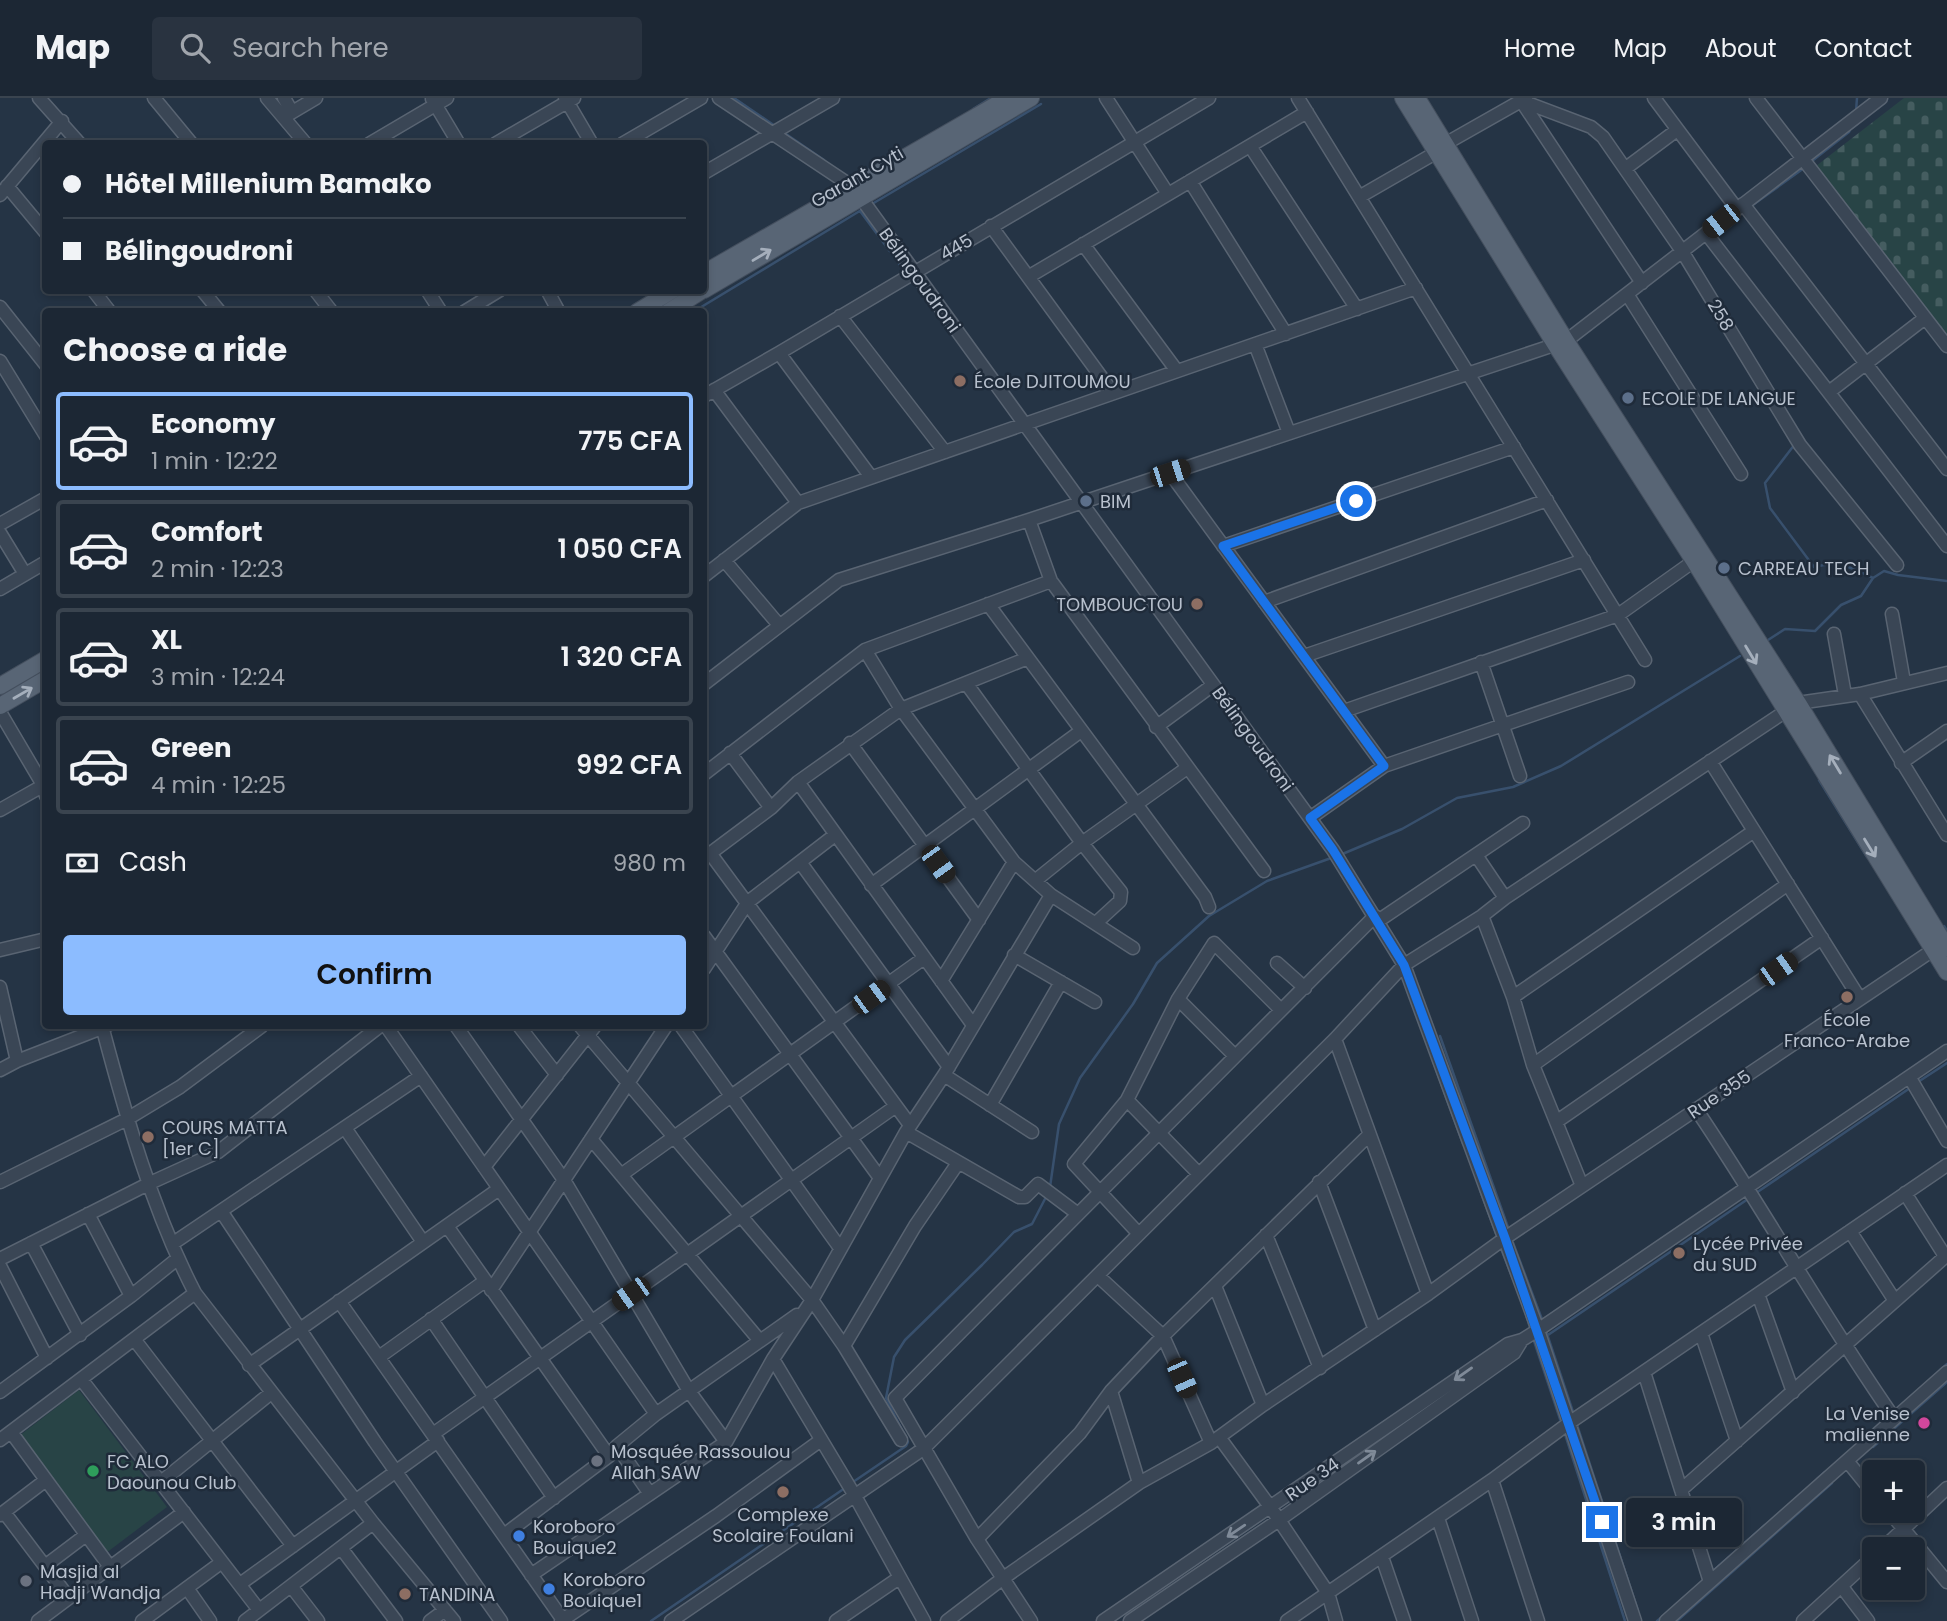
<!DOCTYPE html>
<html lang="en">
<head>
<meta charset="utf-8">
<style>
	body { margin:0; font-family:Poppins,sans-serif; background:#293340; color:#f1f3f6; height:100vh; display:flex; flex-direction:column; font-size:26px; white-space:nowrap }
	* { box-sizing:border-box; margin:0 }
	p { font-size:23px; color:#a0a5ac }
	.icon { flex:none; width:38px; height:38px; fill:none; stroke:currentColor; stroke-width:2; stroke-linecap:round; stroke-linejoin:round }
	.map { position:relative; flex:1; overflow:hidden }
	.details { position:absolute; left:42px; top:210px; width:665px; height:721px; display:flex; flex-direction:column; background:#1c2734; border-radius:7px; box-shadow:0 4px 10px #0003,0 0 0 2px #3a444f }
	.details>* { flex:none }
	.hud { position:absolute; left:42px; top:42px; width:665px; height:154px; border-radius:7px; box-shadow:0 4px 10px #0003,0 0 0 2px #3a444f; display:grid; align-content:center; height:154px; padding:0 21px; background:#1c2734 }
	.fabs { position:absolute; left:1862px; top:1362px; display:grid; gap:14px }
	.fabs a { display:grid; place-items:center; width:63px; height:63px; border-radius:7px; background:#1c2734; box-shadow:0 4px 10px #0003,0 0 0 2px #3a444f; font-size:35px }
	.end { position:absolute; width:32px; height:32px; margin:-16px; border:9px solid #1a73e8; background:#fff; box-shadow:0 0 0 4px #fff }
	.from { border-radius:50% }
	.bubble { position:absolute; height:49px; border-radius:7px; background:#1c2734; box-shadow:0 4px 10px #0003,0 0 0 2px #3a444f; font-size:23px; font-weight:600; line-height:49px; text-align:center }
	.car { position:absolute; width:21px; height:42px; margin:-21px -10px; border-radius:9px; box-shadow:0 0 5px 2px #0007; background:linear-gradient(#222 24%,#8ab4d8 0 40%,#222 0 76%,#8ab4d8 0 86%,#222 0) }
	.hud b { display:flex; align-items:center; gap:24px; height:66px; font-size:26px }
	.hud b+b { border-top:2px solid #3a444f }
	.hud i { width:18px; height:18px; background:#f1f3f6 }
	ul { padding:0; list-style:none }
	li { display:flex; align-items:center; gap:21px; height:98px; margin:0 14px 10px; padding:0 7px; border:4px solid #3a444f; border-radius:7px }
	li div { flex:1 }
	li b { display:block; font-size:26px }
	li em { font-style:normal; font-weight:600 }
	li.current { border-color:#8cbcff }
	li>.icon { width:63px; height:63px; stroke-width:1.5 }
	h2 { padding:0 21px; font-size:32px; line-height:84px }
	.pay { display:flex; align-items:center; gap:18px; height:77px; padding:0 21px; font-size:26px }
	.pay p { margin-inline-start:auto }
	.cta { display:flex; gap:14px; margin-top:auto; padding:14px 21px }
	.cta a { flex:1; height:80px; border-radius:7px; background:#8cbcff; color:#111; font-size:28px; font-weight:600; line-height:80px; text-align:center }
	header { display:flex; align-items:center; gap:42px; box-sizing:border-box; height:98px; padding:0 35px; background:#1c2734; border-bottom:2px solid #3a444f }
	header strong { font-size:33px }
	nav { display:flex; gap:38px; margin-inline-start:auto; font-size:24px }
	.search { width:490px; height:63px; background:#293340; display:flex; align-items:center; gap:18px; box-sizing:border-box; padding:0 24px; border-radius:7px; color:#a0a5ac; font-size:26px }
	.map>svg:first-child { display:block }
</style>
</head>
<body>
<header>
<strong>Map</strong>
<div class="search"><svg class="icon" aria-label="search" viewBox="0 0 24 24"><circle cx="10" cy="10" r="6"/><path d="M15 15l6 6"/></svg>Search here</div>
<nav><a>Home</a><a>Map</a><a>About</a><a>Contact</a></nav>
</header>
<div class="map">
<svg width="1947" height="1523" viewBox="0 0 1947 1523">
	<defs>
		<pattern id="cemetery-stones" width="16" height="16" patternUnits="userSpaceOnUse" patternTransform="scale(1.75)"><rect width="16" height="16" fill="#284446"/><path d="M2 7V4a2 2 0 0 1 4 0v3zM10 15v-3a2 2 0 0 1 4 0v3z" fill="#455d60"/></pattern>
	</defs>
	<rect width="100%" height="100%" fill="#253445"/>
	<path fill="#284446" d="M79,1292L167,1409L106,1455L19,1338Z"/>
	<path fill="url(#cemetery-stones)" d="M1904,0H1947V238L1816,68Z"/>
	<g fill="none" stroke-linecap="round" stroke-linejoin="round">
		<path stroke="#38506d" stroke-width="2.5" d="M734,0L775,28
			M973,11L991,0
			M1856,13L1857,0
			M783,34L824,62
			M1812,63L1849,34L1851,29
			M872,106L1041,6
			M1750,109L1804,70
			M860,113L906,175
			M1714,137L1745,113
			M910,180L915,186
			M693,214L863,111
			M1795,346L1765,385L1770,410L1814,469C1840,462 1850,469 1873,480
			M1768,542L1785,531L1815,533L1841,507L1861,498L1873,480L1884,473L1898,477L1947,483
			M1819,682L1867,759
			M1340,757L1402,731L1457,700L1513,689L1561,668L1740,558
			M1944,828L1947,833
			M1440,938L1509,1132
			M1433,963L1463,1046
			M1918,984L1947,965
			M1050,1089L1059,1026L1080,980L1133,906L1157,865L1209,818L1267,783L1334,759
			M1480,1092L1498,1141
			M1756,1095L1910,990
			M1512,1142L1543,1224
			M1500,1148L1513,1181
			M981,1168L1014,1134L1032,1126L1046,1099
			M1525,1213L1530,1230
			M1545,1230L1574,1317
			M1548,1237L1748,1101
			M1533,1240L1562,1327
			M1940,1272L1947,1266
			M1577,1327L1638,1513
			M1564,1333L1625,1523
			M1873,1349L1947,1284
			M1817,1381L1825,1374
			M853,1384L906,1348L908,1344L886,1300L894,1259L905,1242L982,1167
			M1712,1474L1765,1427
			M651,1523L845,1390
			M1657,1523L1663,1518
			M1677,1523L1832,1385"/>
		<g stroke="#596472" stroke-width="15">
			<path id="minor" d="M39,0L80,46
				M154,0L192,46
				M267,0L306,46
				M284,0L292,14
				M565,0L592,46
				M719,0L853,89L1333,752L1404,867L1538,1232L1635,1523
				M1106,0L1168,96
				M1298,0L1645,562
				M1654,0L1737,111
				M1756,0L1947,248
				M432,1L459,46
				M1522,3L1591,29L1603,39L1682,153L1800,347L1897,467
				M1522,4L1642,185
				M284,19L316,0
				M369,46L447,0
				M495,46L574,0
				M622,46L701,0
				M1445,46L1526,0
				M1250,48L1357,211
				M1626,70L1677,32
				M704,75L833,0
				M1190,83L1286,236
				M7,88L46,135
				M0,97L62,23
				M1359,99L1437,54
				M1743,106L1947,371
				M991,128L1113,295
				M1706,135L1947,448
				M1083,146L1177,273
				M1028,179L1307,14
				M93,192L110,214
				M202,192L220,214
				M315,192L332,214
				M427,192L441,214
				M547,192L559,214
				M1627,196L1741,376
				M0,209L46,267
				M464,214L500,192
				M840,218L945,354
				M1255,246L1289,335
				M779,255L871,379
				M0,263L46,338
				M714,292L798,405
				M1829,294L1925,220
				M704,298L779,255L1209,0
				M1170,375L1384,668
				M1029,422L1051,483L1264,773
				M0,426L46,400
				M0,435L25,476
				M1223,448L1514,349
				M724,462L779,527
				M704,478L798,405L1416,190
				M0,491L46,464
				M1264,504L1547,402
				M988,506L1205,799L1209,809
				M1892,516L1904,584
				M1834,536L1845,597
				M865,552L901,611L1014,764L1051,797L1133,850
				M1304,558L1584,462
				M1481,564L1520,678
				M966,585L1082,745L1121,794L1120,803L1096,825
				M704,586L839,482L1029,422L1566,243L1881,0
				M1860,596L1947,737
				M1344,613L1618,517L1694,463
				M0,614L43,687L46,698
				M1156,629L1213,587
				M850,645L979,822
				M730,655L771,710
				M1710,663L1860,901
				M1901,665L1947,633
				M704,676L865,552L1051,483
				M798,684L973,927
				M0,712L46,686
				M1310,720L1384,668L1628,584
				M710,755L910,1027
				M1476,757L1505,800
				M704,760L771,710L798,684L901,611L1028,560
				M800,764L949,969
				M1036,782L1082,745L1187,670
				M871,787L1081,633
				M1482,818L1513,899L1533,967L1582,1088
				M1378,823L1523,725
				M704,838L880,1080
				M0,852L46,841
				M1014,857L1095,904
				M1277,865L1305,890
				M704,871L748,804L835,737
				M941,883L1014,764
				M0,889L17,963
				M1513,899L1754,733
				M1178,901L1235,958
				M102,928C126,1018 152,1112 195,1195L373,1425L454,1523
				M386,928L656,1316
				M456,928L564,1082L689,1293L726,1344
				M519,928L557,977
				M580,928L812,1202L844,1248L901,1342
				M681,928L840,1150
				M1335,941L1428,1196
				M1533,967L1788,786
				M0,972L17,963L107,928
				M944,977L1032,1034
				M1910,980L1947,1043
				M1127,1002L1199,1076
				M990,1007L1061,884
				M1696,1011C1765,1113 1824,1220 1894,1320
				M1556,1024L1822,840
				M345,1030L423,1144
				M906,1034L1019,1099H1025L1038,1086L1078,1116
				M591,1041L760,1243
				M484,1069L595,928
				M621,1077L924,860
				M0,1084L127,1021L180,989L262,928
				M1319,1084L1375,1232
				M1905,1095L1945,1158
				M221,1113L375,1344L501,1523
				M88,1116L131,1198
				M447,1128L609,1358
				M1850,1133L1895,1203
				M1139,1136L1074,1066L1127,1002L1178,901L1214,845L1281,912
				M1266,1137L1320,1270
				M31,1145L80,1237
				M172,1146L421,978
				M0,1161L150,1085L218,1054L380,928
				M0,1168L47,1260
				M1098,1178L1163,1238L1211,1345
				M1215,1188L1263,1307
				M491,1192L666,928
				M1758,1196L1793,1294
				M339,1203L563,1522
				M431,1221L554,1400
				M1701,1235L1737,1343
				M134,1241L293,1448
				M844,1248L915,1128L958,1065
				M379,1259L485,1183
				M773,1261L855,1398L924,1523
				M249,1267L499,1091
				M1644,1274L1710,1484
				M81,1281L259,1512
				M1111,1293L1139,1385
				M0,1294L131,1198L177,1161
				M11,1334L110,1469
				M433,1336L896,1008
				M1219,1339L1271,1410L1328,1495L1336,1523
				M0,1342L195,1195
				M617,1348L650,1396
				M1848,1364L1874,1396
				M1492,1382L1538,1523
				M161,1384L271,1295
				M1681,1392L1947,1157
				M1888,1412L1947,1484
				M4,1414L69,1500
				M0,1417L46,1382
				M1438,1420L1472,1523
				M504,1437L609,1358L617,1348L656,1316L797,1217
				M977,1441L1080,1335L1111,1293L1163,1238L1369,1037
				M341,1450L396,1523
				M1882,1451L1947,1390
				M1382,1459L1404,1523
				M45,1468L86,1437
				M531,1477L726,1344L773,1261L812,1202L906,1034L944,977L1051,797
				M240,1486L438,1343
				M291,1488L318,1523
				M1842,1489L1868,1523
				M187,1490L210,1523
				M38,1523L184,1414
				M142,1523L222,1464
				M245,1523L373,1425
				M430,1523L445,1512
				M561,1523L716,1418L821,1342
				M671,1523L923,1351L1335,941L1404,867L1482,818L1505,800L1798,605L1860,596L1947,575
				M836,1523L899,1480
				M947,1523L1002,1481L1139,1385L1211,1345L1263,1307L1428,1196L1505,1140L1933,852
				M1031,1523L977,1441L895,1300L1375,818
				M1103,1523L1508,1246L1522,1242L1538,1232L1947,953
				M1130,1523L1279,1422L1514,1255L1522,1242
				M1287,1523L1492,1382L1569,1325L1947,1067
				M1666,1523L1947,1274
				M1803,1523L1874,1458"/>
		</g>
		<g stroke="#444f5e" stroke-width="18">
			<path id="major" d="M1403,0L1555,246L1694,463L1947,874
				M1417,0L1566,243L1798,605L1947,850
				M704,175L1008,0
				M704,192L1031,0
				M637,214L673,192
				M668,214L703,192
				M0,588L46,561
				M0,608L46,581"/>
		</g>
		<use href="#minor" stroke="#3a4655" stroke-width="12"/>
		<use href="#major" stroke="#586575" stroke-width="16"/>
	</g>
	<defs><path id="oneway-shaft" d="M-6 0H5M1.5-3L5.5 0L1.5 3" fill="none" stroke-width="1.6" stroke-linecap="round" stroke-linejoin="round" transform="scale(1.75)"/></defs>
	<g stroke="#a5afbc">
		<use href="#oneway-shaft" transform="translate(762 157) rotate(-31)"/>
		<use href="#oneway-shaft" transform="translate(1751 557) rotate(59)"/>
		<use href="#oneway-shaft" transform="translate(23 595) rotate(-30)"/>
		<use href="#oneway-shaft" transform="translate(1835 666) rotate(-121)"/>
		<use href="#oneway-shaft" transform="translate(1870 750) rotate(58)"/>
	</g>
	<g stroke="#7f8a98">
		<use href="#oneway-shaft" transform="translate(1463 1276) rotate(145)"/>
		<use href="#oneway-shaft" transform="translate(1367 1359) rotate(-35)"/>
		<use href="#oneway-shaft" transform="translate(1236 1433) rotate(146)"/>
	</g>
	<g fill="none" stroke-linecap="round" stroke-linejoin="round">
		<path stroke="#1a73e8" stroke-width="9" d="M1356,403L1223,448L1384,668L1310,720L1333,752L1404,867L1505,1140L1602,1424"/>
	</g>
	<g fill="#8d6e63" stroke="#1f2b3a" stroke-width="2.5">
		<circle cx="960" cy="283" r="7"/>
		<circle cx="1197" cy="506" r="7"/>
		<circle cx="1847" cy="899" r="7"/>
		<circle cx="148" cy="1039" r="7"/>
		<circle cx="1679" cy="1155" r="7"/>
		<circle cx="783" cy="1394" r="7"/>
		<circle cx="405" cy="1496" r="7"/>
	</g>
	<g fill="#5c6f8a" stroke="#1f2b3a" stroke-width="2.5">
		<circle cx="1628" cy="300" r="7"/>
		<circle cx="1086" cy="403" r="7"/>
		<circle cx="1724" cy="470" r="7"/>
	</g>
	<circle fill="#d1479c" stroke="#1f2b3a" stroke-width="2.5" cx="1924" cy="1325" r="7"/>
	<g fill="#6b7280" stroke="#1f2b3a" stroke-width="2.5">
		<circle cx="597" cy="1363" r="7"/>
		<circle cx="26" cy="1483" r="7"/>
	</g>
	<circle fill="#2e9e5b" stroke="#1f2b3a" stroke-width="2.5" cx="93" cy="1373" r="7"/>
	<g fill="#3f7fe0" stroke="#1f2b3a" stroke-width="2.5">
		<circle cx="519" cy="1438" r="7"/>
		<circle cx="549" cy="1491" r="7"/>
	</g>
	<g text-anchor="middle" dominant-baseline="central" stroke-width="5" stroke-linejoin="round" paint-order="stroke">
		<g font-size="18" fill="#b8c1ce" stroke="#1f2b3a">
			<text transform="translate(857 79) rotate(-30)">Garant Cyti</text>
			<text transform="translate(956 149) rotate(-30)">445</text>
			<text transform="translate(920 182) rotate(54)">Bélingoudroni</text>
			<text transform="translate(1721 217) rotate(59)">258</text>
			<text transform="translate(1253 641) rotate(54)">Bélingoudroni</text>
			<text transform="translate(1719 996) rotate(-34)">Rue 355</text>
			<text transform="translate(1312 1381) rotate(-35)">Rue 34</text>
		</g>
		<g font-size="18" fill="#b8c1ce" stroke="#1f2b3a" text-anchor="start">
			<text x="974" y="283">École DJITOUMOU</text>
			<text x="1642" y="300">ECOLE DE LANGUE</text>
			<text x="1100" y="403">BIM</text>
			<text x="1738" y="470">CARREAU TECH</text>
			<text x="1183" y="506" text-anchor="end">TOMBOUCTOU</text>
			<text x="1847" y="921" text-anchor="middle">École<tspan x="1847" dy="21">Franco-Arabe</tspan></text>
			<text x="162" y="1029">COURS MATTA<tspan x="162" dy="21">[1er C]</tspan></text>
			<text x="1693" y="1145">Lycée Privée<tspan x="1693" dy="21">du SUD</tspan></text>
			<text x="1910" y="1315" text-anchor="end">La Venise<tspan x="1910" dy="21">malienne</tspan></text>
			<text x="611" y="1353">Mosquée Rassoulou<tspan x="611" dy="21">Allah SAW</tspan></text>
			<text x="107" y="1363">FC ALO<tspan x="107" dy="21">Daounou Club</tspan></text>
			<text x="783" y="1416" text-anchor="middle">Complexe<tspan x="783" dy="21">Scolaire Foulani</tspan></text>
			<text x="533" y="1428">Koroboro<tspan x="533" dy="21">Bouique2</tspan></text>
			<text x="40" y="1473">Masjid al<tspan x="40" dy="21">Hadji Wandja</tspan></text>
			<text x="563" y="1481">Koroboro<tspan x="563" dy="21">Bouique1</tspan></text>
			<text x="419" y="1496">TANDINA</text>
		</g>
	</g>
</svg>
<div class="fabs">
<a>+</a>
<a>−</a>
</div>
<i class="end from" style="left:1356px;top:403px"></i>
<i class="end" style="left:1602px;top:1424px"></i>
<div class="bubble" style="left:1626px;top:1400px;width:116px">3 min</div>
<i class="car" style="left:1721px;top:123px;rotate:232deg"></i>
<i class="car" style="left:1170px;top:375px;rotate:72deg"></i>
<i class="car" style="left:938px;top:766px;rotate:144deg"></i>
<i class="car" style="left:1778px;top:871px;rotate:55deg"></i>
<i class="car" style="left:871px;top:899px;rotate:54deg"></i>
<i class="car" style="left:631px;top:1196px;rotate:235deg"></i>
<i class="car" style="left:1182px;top:1280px;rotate:156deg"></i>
<div class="hud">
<b><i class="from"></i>Hôtel Millenium Bamako</b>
<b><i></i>Bélingoudroni</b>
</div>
<section class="details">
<h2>Choose a ride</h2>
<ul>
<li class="current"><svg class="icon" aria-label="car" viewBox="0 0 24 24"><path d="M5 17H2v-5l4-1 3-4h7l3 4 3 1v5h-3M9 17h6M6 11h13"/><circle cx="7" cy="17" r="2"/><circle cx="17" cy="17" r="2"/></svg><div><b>Economy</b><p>1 min · 12:22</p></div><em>775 CFA</em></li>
<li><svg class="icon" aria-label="car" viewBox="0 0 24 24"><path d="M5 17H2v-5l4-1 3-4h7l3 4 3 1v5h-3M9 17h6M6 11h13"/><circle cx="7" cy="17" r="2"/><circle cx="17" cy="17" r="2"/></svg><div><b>Comfort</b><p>2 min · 12:23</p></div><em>1 050 CFA</em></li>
<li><svg class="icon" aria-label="car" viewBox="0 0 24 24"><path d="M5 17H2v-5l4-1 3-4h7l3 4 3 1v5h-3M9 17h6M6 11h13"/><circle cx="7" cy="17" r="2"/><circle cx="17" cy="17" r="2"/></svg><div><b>XL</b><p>3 min · 12:24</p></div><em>1 320 CFA</em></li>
<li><svg class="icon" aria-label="car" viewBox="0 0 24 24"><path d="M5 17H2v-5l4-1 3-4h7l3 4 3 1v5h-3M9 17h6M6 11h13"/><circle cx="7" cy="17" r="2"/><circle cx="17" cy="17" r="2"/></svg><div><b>Green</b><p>4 min · 12:25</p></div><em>992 CFA</em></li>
</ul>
<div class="pay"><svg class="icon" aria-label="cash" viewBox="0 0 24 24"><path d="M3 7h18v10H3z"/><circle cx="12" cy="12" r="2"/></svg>Cash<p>980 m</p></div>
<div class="cta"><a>Confirm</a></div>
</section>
</div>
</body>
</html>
